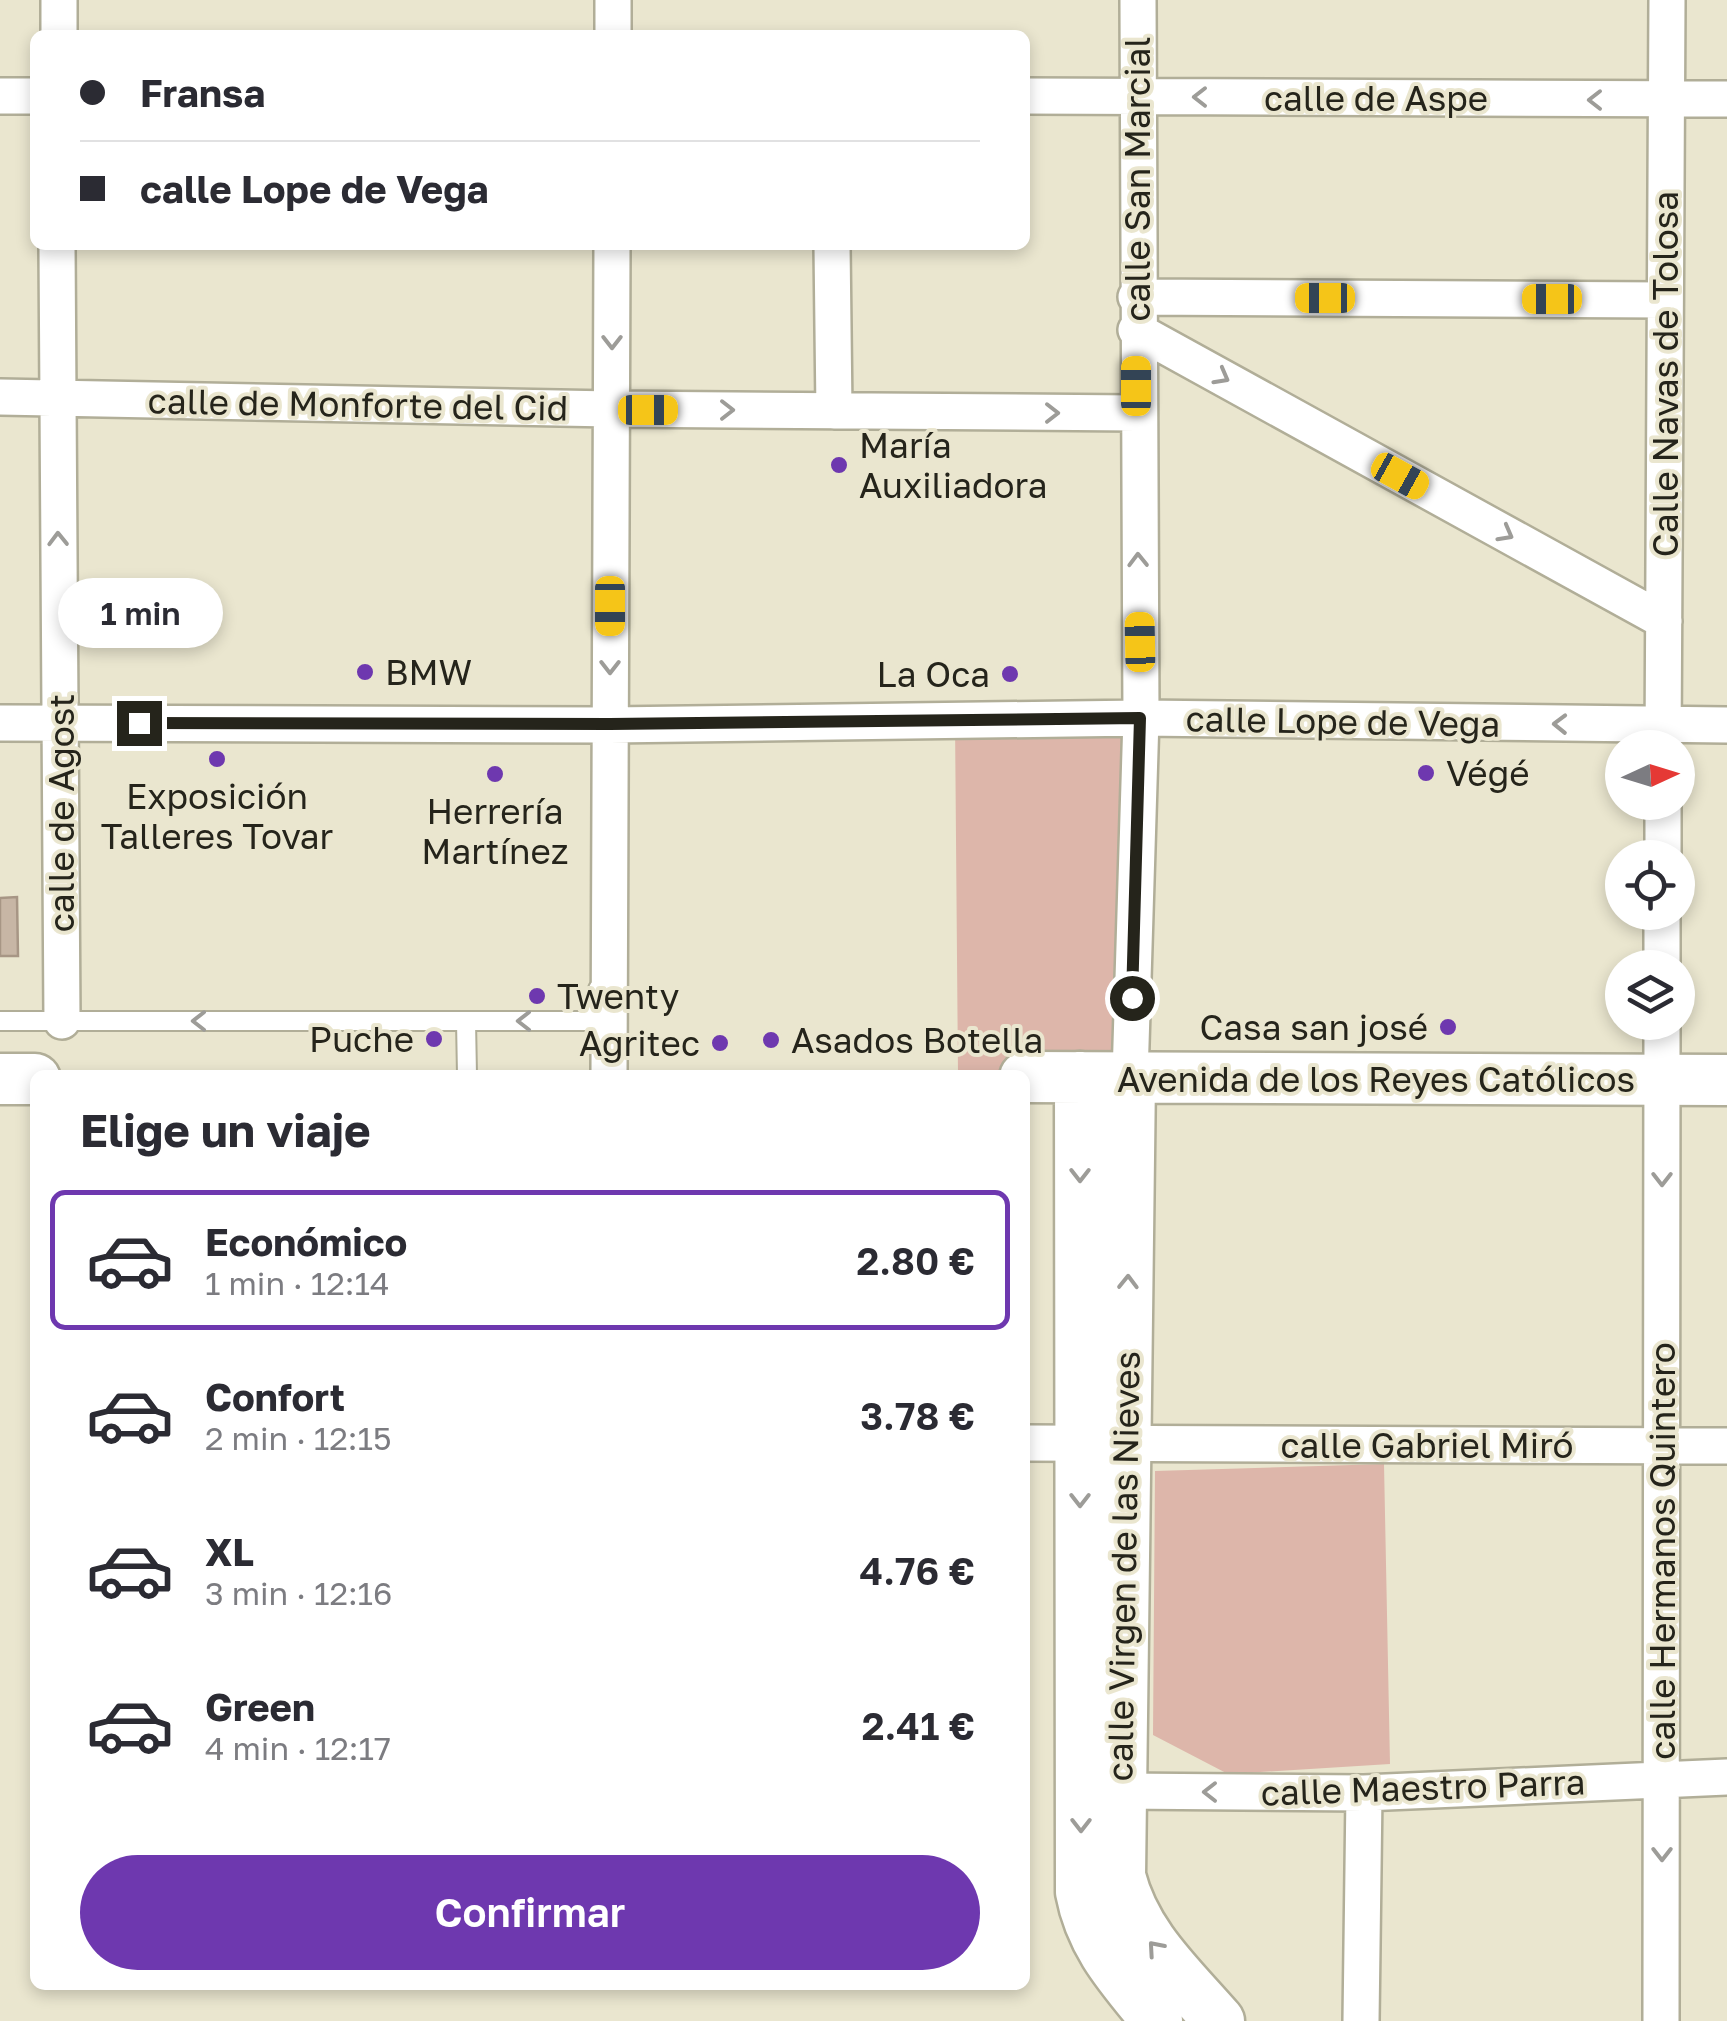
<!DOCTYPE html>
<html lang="es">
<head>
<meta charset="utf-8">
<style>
	body { margin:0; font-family:"Golos Text",sans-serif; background:#f7f7f7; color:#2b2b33; height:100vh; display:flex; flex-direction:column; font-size:38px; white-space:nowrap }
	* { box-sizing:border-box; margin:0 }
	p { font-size:32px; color:#7c7c81 }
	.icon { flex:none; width:55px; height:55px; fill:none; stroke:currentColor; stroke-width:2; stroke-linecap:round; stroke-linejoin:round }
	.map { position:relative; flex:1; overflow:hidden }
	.side { position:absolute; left:30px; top:1070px; width:1000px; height:920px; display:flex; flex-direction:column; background:#fff; border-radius:15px; box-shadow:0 5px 15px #0003 }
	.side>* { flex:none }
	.guide { position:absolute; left:30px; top:30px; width:1000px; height:220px; border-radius:15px; box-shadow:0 5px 15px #0003; display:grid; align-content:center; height:220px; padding:0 50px; background:#fff }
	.needle { width:65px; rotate:86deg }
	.buttons { position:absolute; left:1605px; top:730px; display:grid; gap:20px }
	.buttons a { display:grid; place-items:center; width:90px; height:90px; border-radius:50%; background:#fff; box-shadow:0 5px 15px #0003; font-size:50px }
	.end { position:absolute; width:45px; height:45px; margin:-22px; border:12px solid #25241b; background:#fff; box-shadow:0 0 0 5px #fff }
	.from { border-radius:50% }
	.bubble { position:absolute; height:70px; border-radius:35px; background:#fff; box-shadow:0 5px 15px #0003; font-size:32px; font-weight:600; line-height:70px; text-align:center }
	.car { position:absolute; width:30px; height:60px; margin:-30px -15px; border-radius:12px; box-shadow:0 0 8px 2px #0007; background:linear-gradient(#f5c518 24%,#345 0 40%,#f5c518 0 76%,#345 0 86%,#f5c518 0) }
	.guide b { display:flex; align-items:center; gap:35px; height:95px; font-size:38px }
	.guide b+b { border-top:2px solid #e1e1e2 }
	.guide i { width:25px; height:25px; background:#2b2b33 }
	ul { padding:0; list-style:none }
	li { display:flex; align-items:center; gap:30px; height:140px; margin:0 20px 15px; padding:0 30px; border:5px solid transparent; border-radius:15px }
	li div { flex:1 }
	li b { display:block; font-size:38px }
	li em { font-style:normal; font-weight:600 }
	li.on { border-color:#6e38af }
	li>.icon { width:90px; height:90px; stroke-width:1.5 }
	h2 { padding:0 50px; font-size:45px; line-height:120px }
	.action { display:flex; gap:20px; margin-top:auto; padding:20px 50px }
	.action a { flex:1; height:115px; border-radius:60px; background:#6e38af; color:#fff; font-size:40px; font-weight:600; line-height:115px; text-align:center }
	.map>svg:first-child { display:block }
</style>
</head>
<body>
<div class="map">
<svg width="1727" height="2021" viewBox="0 0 1727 2021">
	<rect width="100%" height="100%" fill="#eae6cf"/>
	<path fill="#ddb6aa" d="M1141,718L1130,1077L958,1075L955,720Z
		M1384,1464L1390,1764L1228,1774L1153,1735L1155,1471Z"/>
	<path fill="#c7b6a5" stroke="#a79685" stroke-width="2.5" d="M17,897L18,956H0V898Z"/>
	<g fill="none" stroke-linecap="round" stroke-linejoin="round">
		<g stroke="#b1ae98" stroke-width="22">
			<path id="lane" d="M0,1021H588L598,989
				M466,1021L467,1075"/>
		</g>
		<g stroke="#b1ae98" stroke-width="40">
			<path id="street" d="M59,0V35
				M613,35V0
				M0,96H35
				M1025,96L1727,99
				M57,245L62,1021
				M832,245L834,411
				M1136,297L1665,300
				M1136,330L1664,621
				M0,397L611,409L1136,413
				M0,723L610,725L1141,718L1727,725
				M1663,748L1667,0
				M1663,858V802
				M1662,968V912
				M609,1075L612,245
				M1130,1077L1141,718L1138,0
				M1025,1443L1727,1446
				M1120,1791L1364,1793L1727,1777
				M1361,2021L1364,1793
				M1661,2021L1662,1022"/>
		</g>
		<g stroke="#b1ae98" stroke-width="55">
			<path id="secondary" d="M1025,1077L1727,1080
				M1080,1077L1081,1892C1091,1946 1123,1979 1157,2021
				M1130,1077L1120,1876C1135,1936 1179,1975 1219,2021
				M0,1079H35"/>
		</g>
		<use href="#lane" stroke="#fff" stroke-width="18"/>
		<use href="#street" stroke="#fff" stroke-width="35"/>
		<use href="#secondary" stroke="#fff" stroke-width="50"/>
	</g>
	<defs><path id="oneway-chevron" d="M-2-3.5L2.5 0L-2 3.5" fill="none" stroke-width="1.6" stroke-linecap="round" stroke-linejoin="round" transform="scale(2.5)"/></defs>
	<g stroke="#9d9c98">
		<use href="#oneway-chevron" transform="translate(1200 97) rotate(-180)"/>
		<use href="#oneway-chevron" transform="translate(1595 100) rotate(-180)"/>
		<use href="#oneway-chevron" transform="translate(612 342) rotate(90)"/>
		<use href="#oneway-chevron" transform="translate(1222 377) rotate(29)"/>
		<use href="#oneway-chevron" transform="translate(727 410)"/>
		<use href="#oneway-chevron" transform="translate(1052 413)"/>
		<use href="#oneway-chevron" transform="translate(1506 534) rotate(29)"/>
		<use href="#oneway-chevron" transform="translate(58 539) rotate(-91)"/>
		<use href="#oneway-chevron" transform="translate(1138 560) rotate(-91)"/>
		<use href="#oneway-chevron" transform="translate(610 667) rotate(90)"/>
		<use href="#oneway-chevron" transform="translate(1560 724) rotate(-179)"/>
		<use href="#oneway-chevron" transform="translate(199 1021) rotate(180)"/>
		<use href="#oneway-chevron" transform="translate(524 1021) rotate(180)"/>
		<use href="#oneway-chevron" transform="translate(1080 1175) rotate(90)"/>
		<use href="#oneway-chevron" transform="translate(1662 1179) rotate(90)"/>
		<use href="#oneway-chevron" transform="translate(1128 1282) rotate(-89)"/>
		<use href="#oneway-chevron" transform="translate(1080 1500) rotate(90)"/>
		<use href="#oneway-chevron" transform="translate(1210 1792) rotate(-180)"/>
		<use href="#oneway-chevron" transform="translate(1081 1825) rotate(90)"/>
		<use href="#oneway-chevron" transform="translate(1662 1854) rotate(90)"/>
		<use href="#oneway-chevron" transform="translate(1155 1948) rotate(-131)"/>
	</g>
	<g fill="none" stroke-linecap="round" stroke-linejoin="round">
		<path stroke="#25241b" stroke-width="12" d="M139,723L610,724L1140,718L1132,998"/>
	</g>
	<g fill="#6e38af" stroke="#eae6cf" stroke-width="4">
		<circle cx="839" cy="465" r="10"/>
		<circle cx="365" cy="672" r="10"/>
		<circle cx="1010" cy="674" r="10"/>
		<circle cx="217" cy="759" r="10"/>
		<circle cx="1426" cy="773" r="10"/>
		<circle cx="495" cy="774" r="10"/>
		<circle cx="537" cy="996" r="10"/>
		<circle cx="1448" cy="1027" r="10"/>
		<circle cx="434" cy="1039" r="10"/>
		<circle cx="771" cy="1040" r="10"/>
		<circle cx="720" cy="1043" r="10"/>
	</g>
	<g text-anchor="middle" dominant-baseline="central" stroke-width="8" stroke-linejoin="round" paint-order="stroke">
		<g font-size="35" fill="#25241b" stroke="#eae6cf">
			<text x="1376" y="98">calle de Aspe</text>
			<text transform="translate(1137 179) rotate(-90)">calle San Marcial</text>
			<text transform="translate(1665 374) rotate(-90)">Calle Navas de Tolosa</text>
			<text transform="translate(358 404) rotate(1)">calle de Monforte del Cid</text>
			<text transform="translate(1343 721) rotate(1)">calle Lope de Vega</text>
			<text transform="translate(61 813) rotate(-90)">calle de Agost</text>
			<text x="1376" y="1079">Avenida de los Reyes Católicos</text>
			<text x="1427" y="1445">calle Gabriel Miró</text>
			<text transform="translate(1662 1551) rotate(-90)">calle Hermanos Quintero</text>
			<text transform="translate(1123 1566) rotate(-89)">calle Virgen de las Nieves</text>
			<text transform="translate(1423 1787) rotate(-2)">calle Maestro Parra</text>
		</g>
		<g font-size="35" fill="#25241b" stroke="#eae6cf" text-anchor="start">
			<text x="859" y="445">María<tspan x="859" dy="40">Auxiliadora</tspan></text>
			<text x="385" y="672">BMW</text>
			<text x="990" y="674" text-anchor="end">La Oca</text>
			<text x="1446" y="773">Végé</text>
			<text x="217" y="796" text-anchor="middle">Exposición<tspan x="217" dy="40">Talleres Tovar</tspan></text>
			<text x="495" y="811" text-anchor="middle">Herrería<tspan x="495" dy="40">Martínez</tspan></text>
			<text x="557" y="996">Twenty</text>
			<text x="1428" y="1027" text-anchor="end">Casa san josé</text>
			<text x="414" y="1039" text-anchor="end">Puche</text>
			<text x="791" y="1040">Asados Botella</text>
			<text x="700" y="1043" text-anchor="end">Agritec</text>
		</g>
	</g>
</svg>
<div class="buttons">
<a><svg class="needle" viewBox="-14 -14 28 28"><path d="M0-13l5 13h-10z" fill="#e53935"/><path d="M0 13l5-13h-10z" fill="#7c7c81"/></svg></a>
<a><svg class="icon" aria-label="locate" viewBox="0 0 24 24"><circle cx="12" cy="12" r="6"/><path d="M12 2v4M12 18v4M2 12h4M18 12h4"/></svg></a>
<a><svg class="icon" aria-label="layers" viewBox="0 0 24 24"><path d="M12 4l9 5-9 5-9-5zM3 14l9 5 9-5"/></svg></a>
</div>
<i class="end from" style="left:1132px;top:998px"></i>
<i class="end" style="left:139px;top:723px"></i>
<div class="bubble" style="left:58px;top:578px;width:165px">1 min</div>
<i class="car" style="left:1325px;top:298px;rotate:270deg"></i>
<i class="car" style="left:1552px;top:299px;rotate:270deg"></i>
<i class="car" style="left:1136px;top:386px;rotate:0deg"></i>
<i class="car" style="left:648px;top:410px;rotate:90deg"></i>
<i class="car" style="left:1400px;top:476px;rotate:119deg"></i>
<i class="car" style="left:610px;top:606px;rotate:180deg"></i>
<i class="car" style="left:1140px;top:642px;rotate:359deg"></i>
<div class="guide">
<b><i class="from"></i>Fransa</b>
<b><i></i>calle Lope de Vega</b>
</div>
<section class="side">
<h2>Elige un viaje</h2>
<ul>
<li class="on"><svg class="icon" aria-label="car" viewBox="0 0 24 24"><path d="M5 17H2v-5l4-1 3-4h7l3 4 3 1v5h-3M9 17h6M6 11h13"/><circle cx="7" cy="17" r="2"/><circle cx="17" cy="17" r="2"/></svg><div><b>Económico</b><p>1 min · 12:14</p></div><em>2.80 €</em></li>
<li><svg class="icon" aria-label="car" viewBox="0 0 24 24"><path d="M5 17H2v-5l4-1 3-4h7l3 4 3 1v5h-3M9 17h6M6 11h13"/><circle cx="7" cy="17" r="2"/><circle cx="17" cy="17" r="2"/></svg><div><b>Confort</b><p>2 min · 12:15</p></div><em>3.78 €</em></li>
<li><svg class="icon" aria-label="car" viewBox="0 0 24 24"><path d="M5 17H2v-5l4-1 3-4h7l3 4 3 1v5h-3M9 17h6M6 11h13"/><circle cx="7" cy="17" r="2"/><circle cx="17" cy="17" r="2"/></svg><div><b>XL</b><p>3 min · 12:16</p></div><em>4.76 €</em></li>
<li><svg class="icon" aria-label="car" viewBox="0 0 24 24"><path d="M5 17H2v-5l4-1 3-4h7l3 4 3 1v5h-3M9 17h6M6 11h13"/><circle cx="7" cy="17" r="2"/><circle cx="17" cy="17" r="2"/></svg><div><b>Green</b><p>4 min · 12:17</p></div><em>2.41 €</em></li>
</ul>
<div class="action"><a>Confirmar</a></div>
</section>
</div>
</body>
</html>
